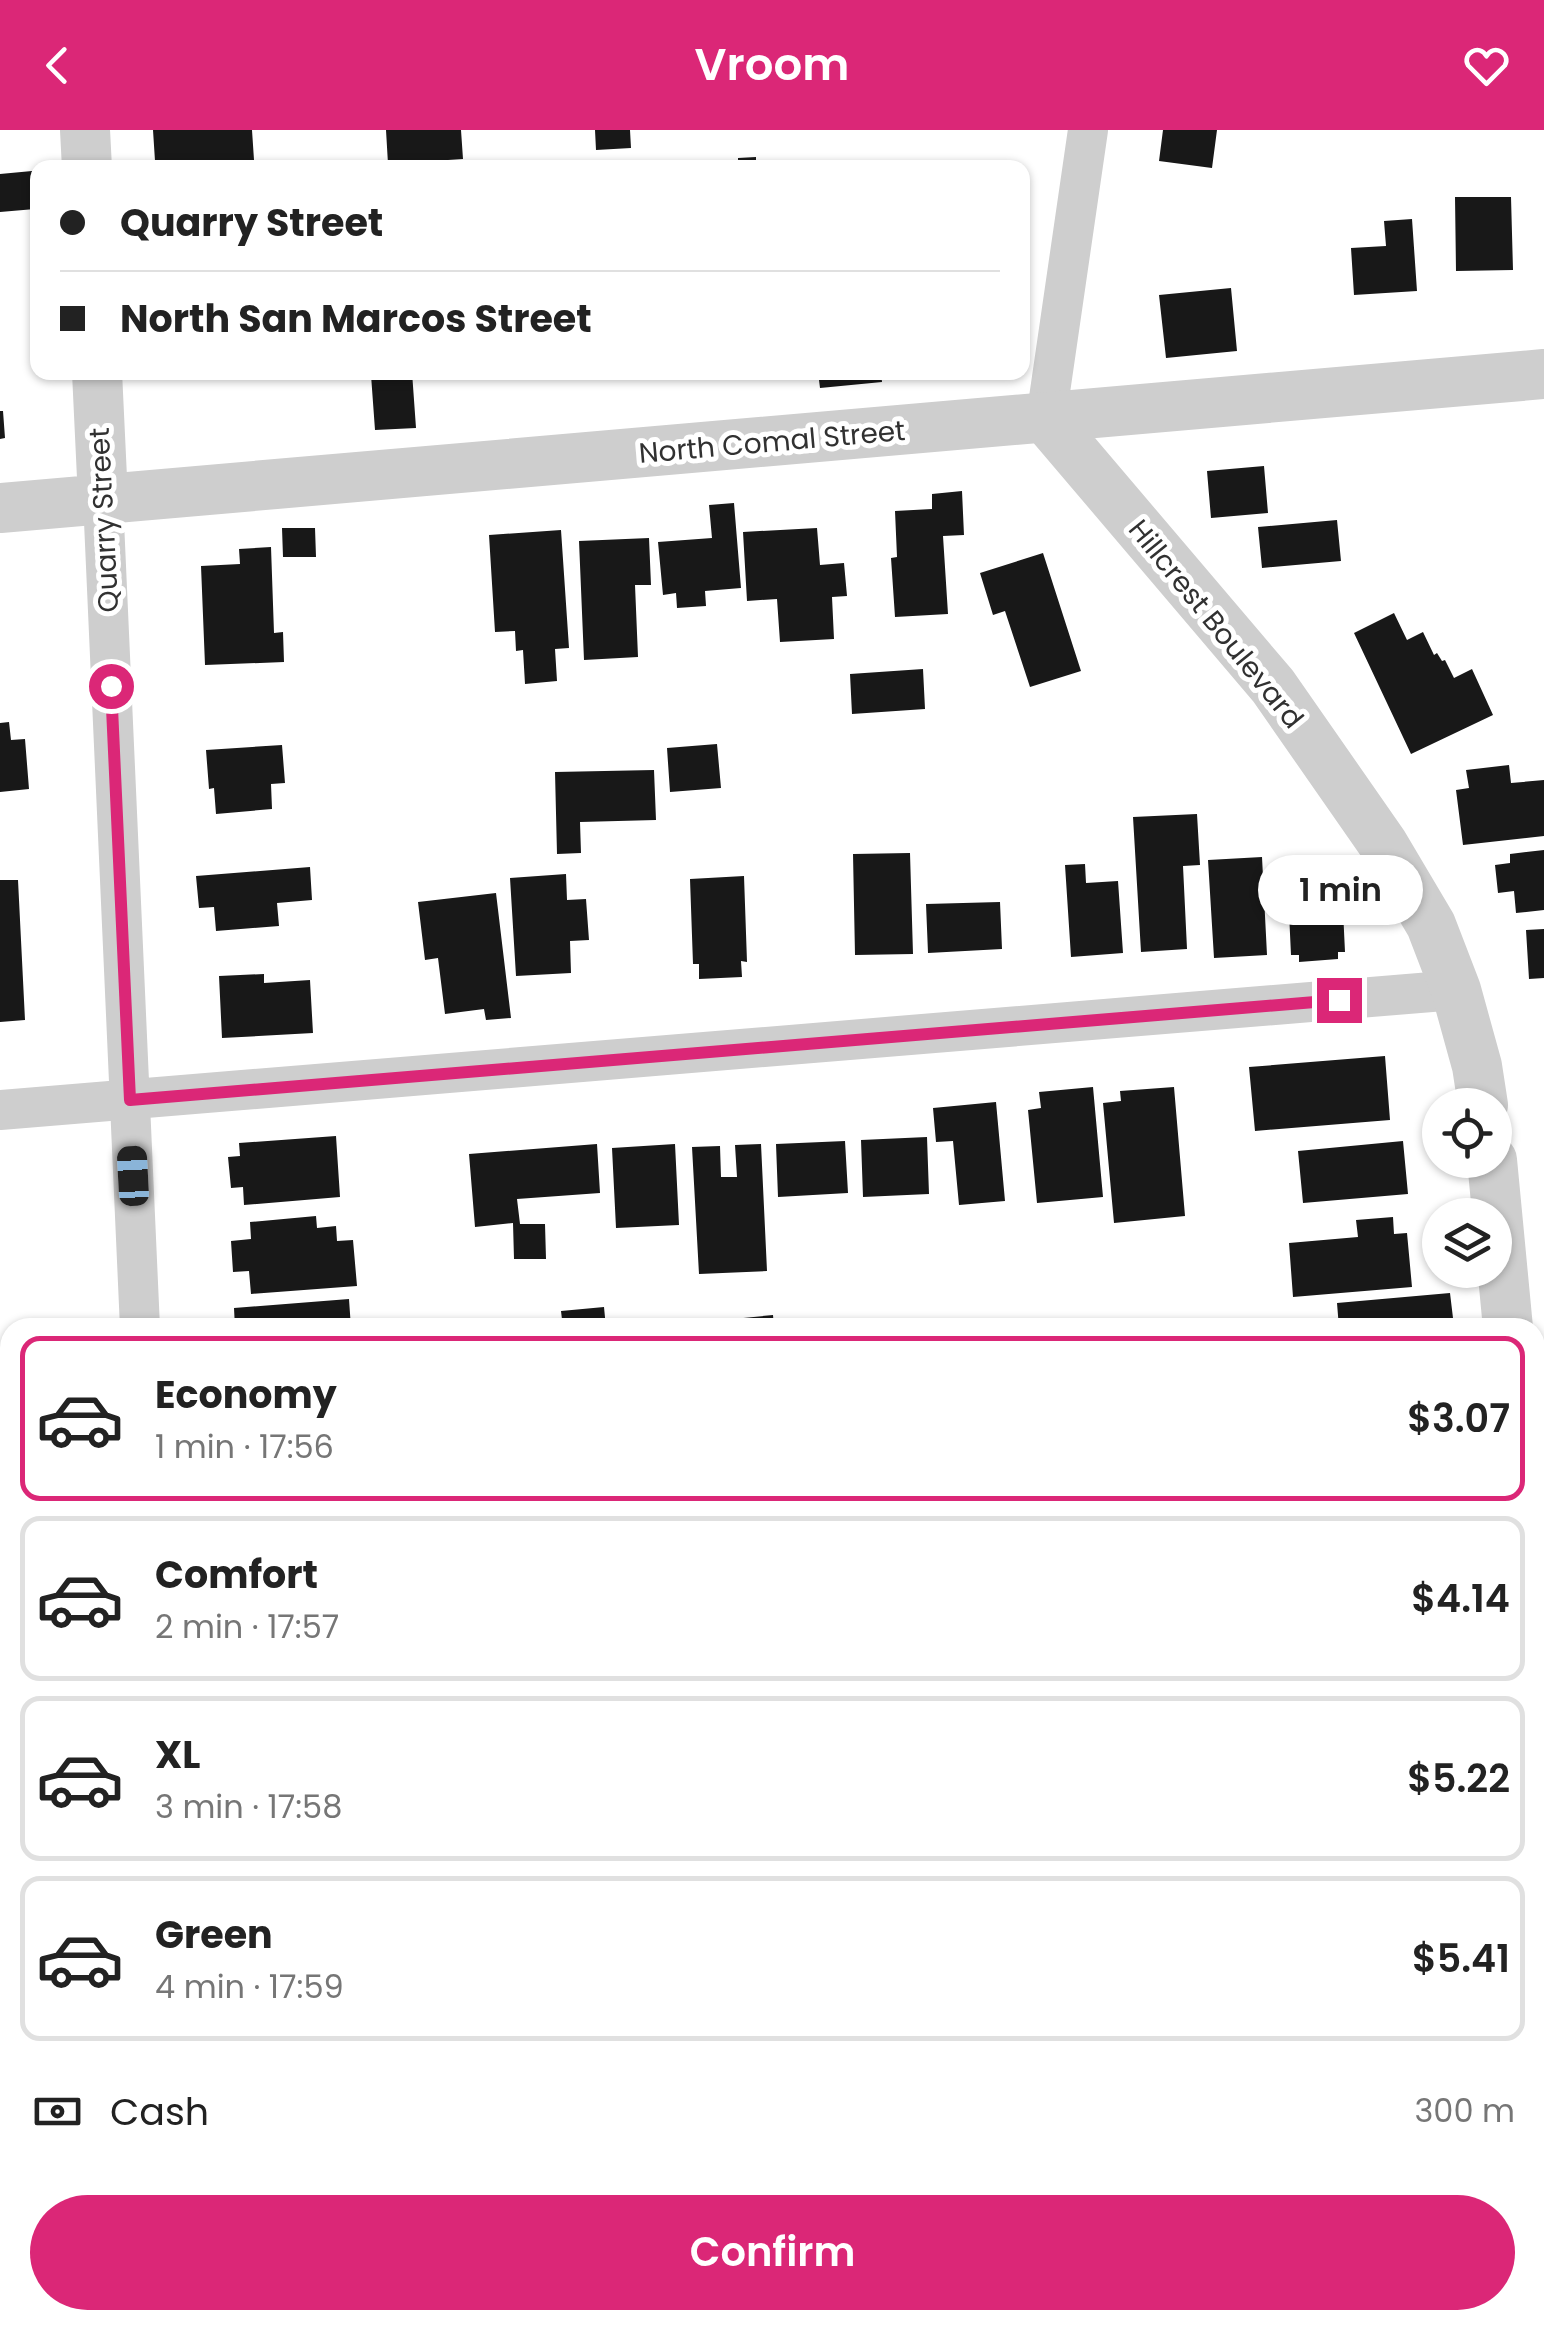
<!DOCTYPE html>
<html lang="en">
<head>
<meta charset="utf-8">
<style>
	body { margin:0; font-family:Poppins,sans-serif; background:#f6f6f6; color:#222; height:100vh; display:flex; flex-direction:column; font-size:38px; white-space:nowrap }
	* { box-sizing:border-box; margin:0 }
	p { font-size:32px; color:#767676 }
	.icon { flex:none; width:55px; height:55px; fill:none; stroke:currentColor; stroke-width:2; stroke-linecap:round; stroke-linejoin:round }
	.map { position:relative; flex:1; overflow:hidden }
	.sheet { position:absolute; left:0px; top:1188px; width:1545px; height:1012px; display:flex; flex-direction:column; background:#fff; border-radius:30px 30px 0 0; box-shadow:0 2px 8px #0004 }
	.sheet>* { flex:none }
	.guide { position:absolute; left:30px; top:30px; width:1000px; height:220px; border-radius:20px; box-shadow:0 2px 8px #0004; display:grid; align-content:center; height:220px; padding:0 30px; background:#fff }
	.buttons { position:absolute; left:1422px; top:958px; display:grid; gap:20px }
	.buttons a { display:grid; place-items:center; width:90px; height:90px; border-radius:50%; background:#fff; box-shadow:0 2px 8px #0004; font-size:50px }
	.end { position:absolute; width:45px; height:45px; margin:-22px; border:12px solid #db2777; background:#fff; box-shadow:0 0 0 5px #fff }
	.from { border-radius:50% }
	.bubble { position:absolute; height:70px; border-radius:35px; background:#fff; box-shadow:0 2px 8px #0004; font-size:32px; font-weight:600; line-height:70px; text-align:center }
	.car { position:absolute; width:30px; height:60px; margin:-30px -15px; border-radius:12px; box-shadow:0 0 8px 2px #0007; background:linear-gradient(#222 24%,#8ab4d8 0 40%,#222 0 76%,#8ab4d8 0 86%,#222 0) }
	.guide b { display:flex; align-items:center; gap:35px; height:95px; font-size:38px }
	.guide b+b { border-top:2px solid #e0e0e0 }
	.guide i { width:25px; height:25px; background:#222 }
	ul { padding:18px 0 0; list-style:none }
	li { display:flex; align-items:center; gap:30px; height:165px; margin:0 20px 15px; padding:0 10px; border:5px solid #e0e0e0; border-radius:20px }
	li div { flex:1 }
	li b { display:block; font-size:38px }
	li em { font-style:normal; font-weight:600 }
	li.on { border-color:#db2777 }
	li>.icon { width:90px; height:90px; stroke-width:1.5 }
	.pay { display:flex; align-items:center; gap:25px; height:110px; padding:0 30px; font-size:38px }
	.pay p { margin-inline-start:auto }
	.primary-button { display:flex; gap:20px; margin-top:auto; padding:20px 30px }
	.primary-button a { flex:1; height:115px; border-radius:60px; background:#db2777; color:#fff; font-size:40px; font-weight:600; line-height:115px; text-align:center }
	header { display:flex; justify-content:space-between; align-items:center; height:130px; padding:0 30px; background:#db2777; color:#fff; font-size:45px; font-weight:600 }
	.map>svg:first-child { display:block }
</style>
</head>
<body>
<header><svg class="icon" aria-label="back" viewBox="0 0 24 24"><path d="M15 5l-7 7 7 7"/></svg>Vroom<svg class="icon" aria-label="heart" viewBox="0 0 24 24"><path d="M12 20l-8-8c-3-5 5-10 8-4 3-6 11-1 8 4z"/></svg></header>
<div class="map">
<svg width="1544" height="2199" viewBox="0 0 1544 2199">
	<rect width="100%" height="100%" fill="#fff"/>
	<path fill="#181818" d="M153,0H252L254,30L240,31V38H167V30L155,31Z
		M386,0H461L463,29L388,34Z
		M595,0H630L631,18L596,20Z
		M1163,0H1217L1212,38L1159,31Z
		M756,27V38H738V28Z
		M32,41L35,79L0,82V44Z
		M1455,67H1511L1513,140L1456,141Z
		M1412,89L1417,161L1354,165L1351,118L1386,116L1384,91Z
		M1231,158L1237,221L1166,228L1159,165Z
		M412,242L416,298L375,300L371,245Z
		M818,242H881L882,252L820,258Z
		M926,242H952V245L926,247Z
		M0,281H3L5,308L0,309Z
		M1264,336L1268,383L1211,388L1207,341Z
		M962,361L964,405L943,406L948,484L895,487L891,428L897,427L895,381L932,379V364Z
		M734,373L741,458L705,461L706,476L677,478L676,463L663,465L658,412L712,408L709,375Z
		M1337,390L1341,431L1262,438L1258,397Z
		M282,398H315L316,427H283Z
		M817,398L820,435L844,433L847,466L832,467L834,509L780,512L777,469L747,471L743,402Z
		M561,400L569,518L555,519L557,551L525,554L523,520L516,521L515,501L495,502L489,405Z
		M649,408L651,455H635L638,527L584,530L579,411Z
		M271,417L274,503L283,502L284,532L205,535L201,436L240,434L239,419Z
		M1043,423L1081,541L1030,557L1005,481L993,485L980,443Z
		M1394,483L1407,510L1423,502L1434,525L1437,523L1442,531L1445,530L1454,548L1472,539L1493,585L1411,624L1354,503Z
		M923,539L925,579L852,584L850,544Z
		M9,592L11,610L25,609L29,659L0,662V593Z
		M717,614L721,658L670,662L667,618Z
		M282,615L285,653L271,654L272,679L216,684L214,658L209,659L206,620Z
		M1509,635L1511,653L1544,650V706L1463,715L1456,660L1469,658L1466,640Z
		M654,640L656,690L580,692L581,723L557,724L555,642Z
		M1197,684L1200,735L1183,736L1187,819L1141,822L1133,687Z
		M1544,720V780L1516,783L1514,761L1498,763L1495,735L1510,733V724Z
		M910,723L913,824L855,825L853,724Z
		M1262,727L1267,825L1214,828L1208,730Z
		M1085,734L1086,753L1118,751L1123,823L1071,827L1065,735Z
		M310,737L312,770L277,773L279,796L216,801L214,777L199,778L196,746Z
		M1341,738L1345,822H1338V829L1299,832V825H1291L1287,740Z
		M566,744L567,770L586,769L589,810L570,811L571,843L516,846L510,748Z
		M744,746L747,832L741,831L742,847L699,849V834H693L690,749Z
		M0,750H18L25,890L0,892Z
		M496,763L511,888L486,890L484,879L445,884L438,828L425,830L418,772Z
		M1000,772L1002,819L928,823L926,774Z
		M1544,799V848L1529,849L1526,800Z
		M264,844V853L310,850L313,903L222,908L219,846Z
		M1385,926L1390,990L1255,1001L1249,937Z
		M1093,957L1103,1067L1037,1073L1028,980L1041,978L1039,962Z
		M1174,957L1185,1086L1114,1093L1103,973L1121,971L1120,961Z
		M996,972L1005,1071L959,1075L953,1011L936,1012L933,978Z
		M336,1006L340,1067L244,1075L243,1057L231,1058L228,1027L240,1026L239,1013Z
		M927,1007L929,1064L863,1067L861,1010Z
		M845,1011L848,1063L778,1067L776,1014Z
		M1403,1011L1408,1064L1303,1073L1298,1021Z
		M597,1014L600,1063L517,1069L520,1094H545L546,1129H514L513,1093L475,1097L469,1024Z
		M675,1014L679,1095L616,1098L612,1018Z
		M761,1014L767,1141L699,1144L692,1017L720,1016L721,1047H737L735,1015Z
		M316,1086L317,1098L336,1096L337,1111L353,1110L357,1156L251,1164L249,1141L233,1142L231,1111L251,1109L250,1092Z
		M1393,1087L1394,1104L1407,1103L1412,1157L1293,1167L1289,1113L1358,1107L1356,1090Z
		M1450,1163L1453,1188L1415,1191V1198H1339L1337,1173Z
		M349,1169L351,1198H235L234,1178Z
		M604,1177L606,1198H563L561,1181Z
		M773,1185L774,1198H734L733,1189Z
		M1120,1190L1121,1198H1060V1195Z
		M534,1192V1198H492V1195Z
		M10,1316V1392L0,1393V1317Z
		M10,1677V1763L0,1764V1678Z
		M10,1882V1939H7L2,1883Z
		M979,2190L980,2199H918V2196Z
		M1031,2190H1126L1127,2199H1031Z
		M1158,2190H1232L1233,2199H1159Z
		M1410,2190H1485L1486,2199H1369V2193Z"/>
	<g fill="none" stroke-linecap="round" stroke-linejoin="round">
		<path stroke="#cecece" stroke-width="40" d="M1046,289L1088,0
			M103,369L140,1198
			M0,980L1456,860
			M0,1581H10
			M1535,2045H1544
			M0,2161L10,2188
			M190,2190L191,2199"/>
		<path stroke="#cecece" stroke-width="50" d="M85,0L87,38
			M97,242L103,369
			M1046,289L1273,556L1383,714L1431,795L1456,860L1477,936L1483,975
			M0,378L1544,244
			M1492,1030L1508,1198
			M1535,1902L1544,2019"/>
	</g>
	<g fill="none" stroke-linecap="round" stroke-linejoin="round">
		<path stroke="#db2777" stroke-width="12" d="M111,556L130,970L1339,870"/>
	</g>
	<g text-anchor="middle" dominant-baseline="central" stroke-width="10" stroke-linejoin="round" paint-order="stroke">
		<g font-size="28" fill="#313131" stroke="#fff">
			<text transform="translate(772 312) rotate(-5)">North Comal Street</text>
			<text transform="translate(104 390) rotate(-93)">Quarry Street</text>
			<text transform="translate(1216 494) rotate(51)">Hillcrest Boulevard</text>
		</g>
	</g>
</svg>
<div class="buttons">
<a><svg class="icon" aria-label="locate" viewBox="0 0 24 24"><circle cx="12" cy="12" r="6"/><path d="M12 2v4M12 18v4M2 12h4M18 12h4"/></svg></a>
<a><svg class="icon" aria-label="layers" viewBox="0 0 24 24"><path d="M12 4l9 5-9 5-9-5zM3 14l9 5 9-5"/></svg></a>
</div>
<i class="end from" style="left:111px;top:556px"></i>
<i class="end" style="left:1339px;top:870px"></i>
<div class="bubble" style="left:1258px;top:725px;width:165px">1 min</div>
<i class="car" style="left:133px;top:1046px;rotate:357deg"></i>
<div class="guide">
<b><i class="from"></i>Quarry Street</b>
<b><i></i>North San Marcos Street</b>
</div>
<section class="sheet">
<ul>
<li class="on"><svg class="icon" aria-label="car" viewBox="0 0 24 24"><path d="M5 17H2v-5l4-1 3-4h7l3 4 3 1v5h-3M9 17h6M6 11h13"/><circle cx="7" cy="17" r="2"/><circle cx="17" cy="17" r="2"/></svg><div><b>Economy</b><p>1 min · 17:56</p></div><em>$3.07</em></li>
<li><svg class="icon" aria-label="car" viewBox="0 0 24 24"><path d="M5 17H2v-5l4-1 3-4h7l3 4 3 1v5h-3M9 17h6M6 11h13"/><circle cx="7" cy="17" r="2"/><circle cx="17" cy="17" r="2"/></svg><div><b>Comfort</b><p>2 min · 17:57</p></div><em>$4.14</em></li>
<li><svg class="icon" aria-label="car" viewBox="0 0 24 24"><path d="M5 17H2v-5l4-1 3-4h7l3 4 3 1v5h-3M9 17h6M6 11h13"/><circle cx="7" cy="17" r="2"/><circle cx="17" cy="17" r="2"/></svg><div><b>XL</b><p>3 min · 17:58</p></div><em>$5.22</em></li>
<li><svg class="icon" aria-label="car" viewBox="0 0 24 24"><path d="M5 17H2v-5l4-1 3-4h7l3 4 3 1v5h-3M9 17h6M6 11h13"/><circle cx="7" cy="17" r="2"/><circle cx="17" cy="17" r="2"/></svg><div><b>Green</b><p>4 min · 17:59</p></div><em>$5.41</em></li>
</ul>
<div class="pay"><svg class="icon" aria-label="cash" viewBox="0 0 24 24"><path d="M3 7h18v10H3z"/><circle cx="12" cy="12" r="2"/></svg>Cash<p>300 m</p></div>
<div class="primary-button"><a>Confirm</a></div>
</section>
</div>
</body>
</html>
